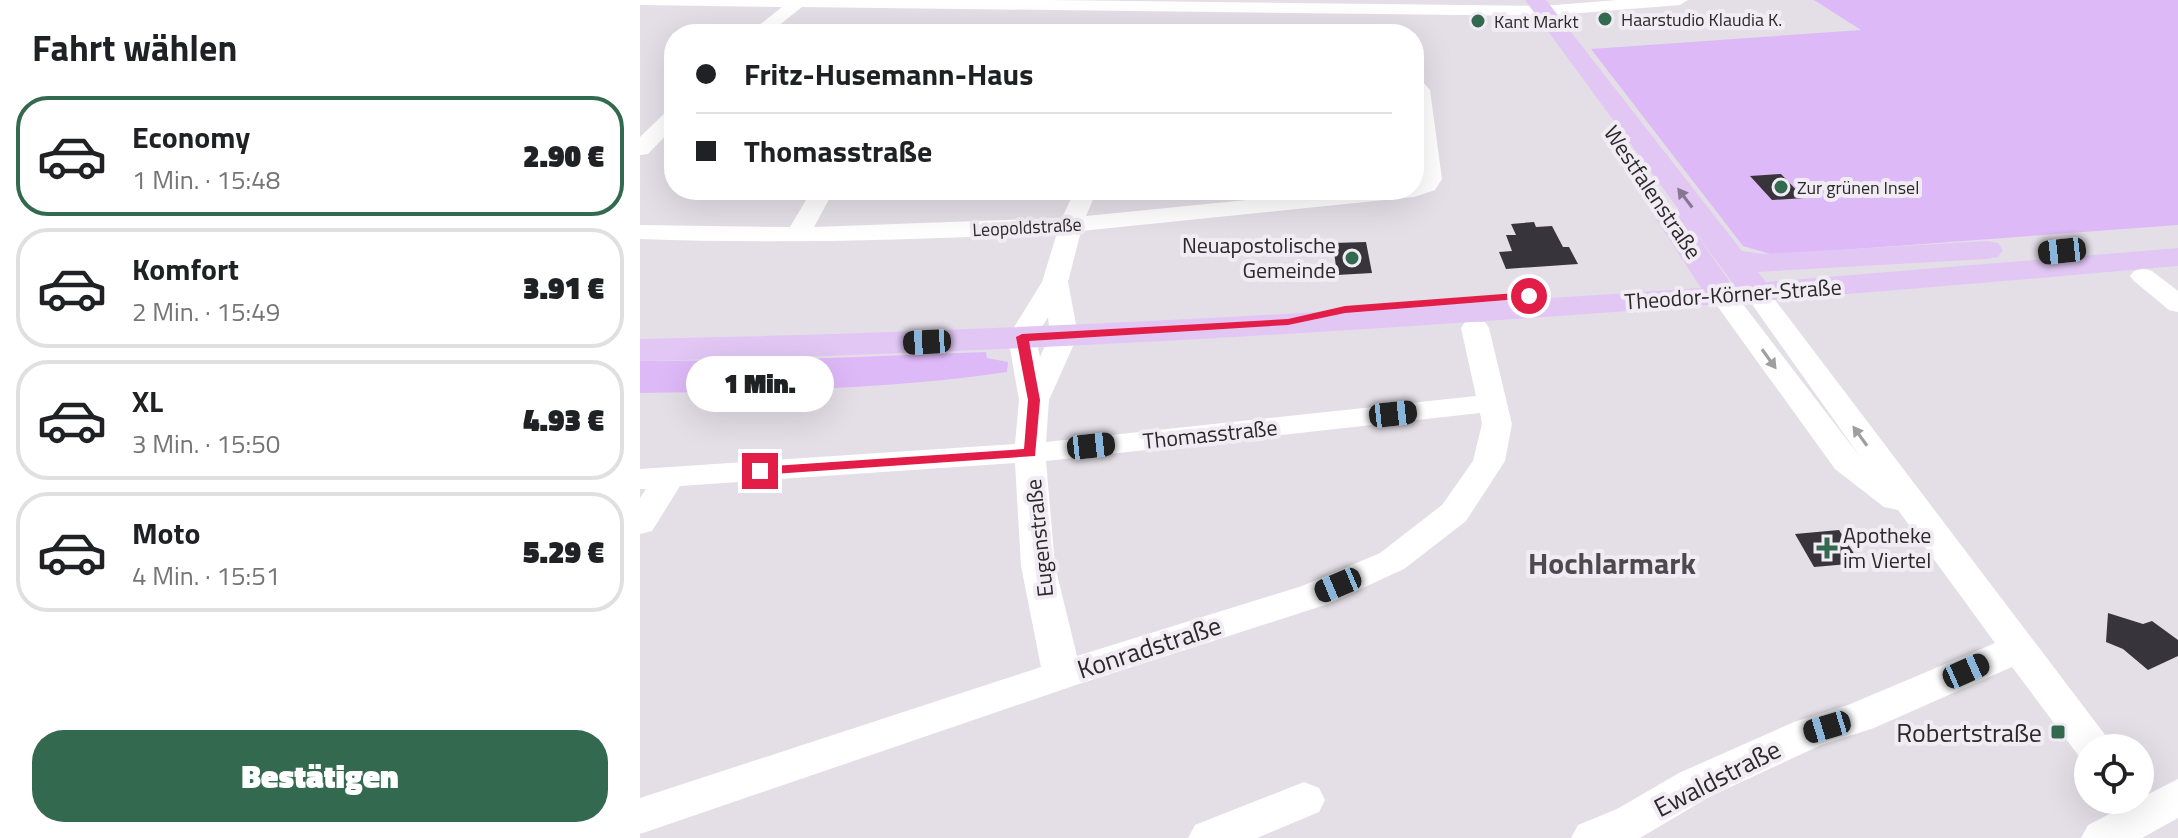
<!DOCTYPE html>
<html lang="de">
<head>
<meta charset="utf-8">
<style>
	body { margin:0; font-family:"Titillium Web",sans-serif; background:#f2f2f2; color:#202124; height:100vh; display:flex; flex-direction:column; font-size:30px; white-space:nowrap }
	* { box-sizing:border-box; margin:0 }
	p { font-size:26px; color:#757577 }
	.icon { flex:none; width:44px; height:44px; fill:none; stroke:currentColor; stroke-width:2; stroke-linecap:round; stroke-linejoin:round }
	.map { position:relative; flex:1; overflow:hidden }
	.sheet { display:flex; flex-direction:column; background:#fff; width:640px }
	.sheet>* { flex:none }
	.top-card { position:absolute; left:24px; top:24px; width:760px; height:176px; border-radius:32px; box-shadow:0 8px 32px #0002; display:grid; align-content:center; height:176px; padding:0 32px; background:#fff }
	.fabs { position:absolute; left:1434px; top:734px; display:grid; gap:16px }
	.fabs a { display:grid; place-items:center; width:80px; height:80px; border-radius:50%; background:#fff; box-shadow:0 8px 32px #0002; font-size:40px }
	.end { position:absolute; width:36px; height:36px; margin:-18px; border:10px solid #e11d48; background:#fff; box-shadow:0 0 0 4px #fff }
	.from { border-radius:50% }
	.bubble { position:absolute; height:56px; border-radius:28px; background:#fff; box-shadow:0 8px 32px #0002; font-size:26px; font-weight:800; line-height:56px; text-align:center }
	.car { position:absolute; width:24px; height:48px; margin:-24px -12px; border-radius:10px; box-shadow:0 0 6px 2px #0007; background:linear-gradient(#222 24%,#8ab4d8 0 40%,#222 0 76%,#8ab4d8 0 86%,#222 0) }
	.top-card b { display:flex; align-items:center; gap:28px; height:76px; font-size:30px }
	.top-card b+b { border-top:2px solid #e0e0e0 }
	.top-card i { width:20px; height:20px; background:#202124 }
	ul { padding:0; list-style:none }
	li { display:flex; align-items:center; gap:24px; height:120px; margin:0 16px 12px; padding:0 16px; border:4px solid #e0e0e0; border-radius:32px }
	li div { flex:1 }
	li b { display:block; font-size:30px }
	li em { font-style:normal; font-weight:800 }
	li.selected { border-color:#33694f }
	li>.icon { width:72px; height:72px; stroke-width:1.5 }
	h2 { padding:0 32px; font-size:36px; line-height:96px }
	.cta { display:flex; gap:16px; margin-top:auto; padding:16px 32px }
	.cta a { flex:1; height:92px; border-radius:32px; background:#33694f; color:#fff; font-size:32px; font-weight:800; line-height:92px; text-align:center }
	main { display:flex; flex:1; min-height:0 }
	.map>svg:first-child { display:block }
</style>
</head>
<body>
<main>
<section class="sheet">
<h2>Fahrt wählen</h2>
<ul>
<li class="selected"><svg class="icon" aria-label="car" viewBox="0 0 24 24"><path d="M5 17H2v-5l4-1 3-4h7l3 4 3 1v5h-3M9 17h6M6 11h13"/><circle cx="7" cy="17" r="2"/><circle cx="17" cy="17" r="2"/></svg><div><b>Economy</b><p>1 Min. · 15:48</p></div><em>2.90 €</em></li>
<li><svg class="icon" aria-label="car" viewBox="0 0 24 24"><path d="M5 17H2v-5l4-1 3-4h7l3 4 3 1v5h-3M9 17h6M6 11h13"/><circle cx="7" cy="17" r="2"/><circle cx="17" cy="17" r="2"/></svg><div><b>Komfort</b><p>2 Min. · 15:49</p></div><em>3.91 €</em></li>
<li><svg class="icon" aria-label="car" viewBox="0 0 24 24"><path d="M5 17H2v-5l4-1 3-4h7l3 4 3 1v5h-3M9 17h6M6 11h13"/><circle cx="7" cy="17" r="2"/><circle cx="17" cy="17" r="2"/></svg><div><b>XL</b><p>3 Min. · 15:50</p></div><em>4.93 €</em></li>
<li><svg class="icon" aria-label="car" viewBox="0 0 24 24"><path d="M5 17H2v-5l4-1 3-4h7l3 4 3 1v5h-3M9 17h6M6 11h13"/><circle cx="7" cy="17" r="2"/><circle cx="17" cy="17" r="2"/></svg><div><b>Moto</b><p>4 Min. · 15:51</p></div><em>5.29 €</em></li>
</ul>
<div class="cta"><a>Bestätigen</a></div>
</section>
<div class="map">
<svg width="1538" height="838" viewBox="0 0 1538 838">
	<rect width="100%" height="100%" fill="#e4dfe7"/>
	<path fill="#deb9f8" d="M1174,0H1538V225L1134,255L1103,246L951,49L1221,30Z
		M346,352L347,358L368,362L367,372C246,390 123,391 0,393V361L137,360Z"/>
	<path fill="#38343b" d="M1141,174L1164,198L1132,200L1110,176Z
		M894,222L896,227L912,226L923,247H929L938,264L866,269L859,252L872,251L866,235H876L871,224Z
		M726,242L732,273L697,275L693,243Z
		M1199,530L1220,563L1174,567L1155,534Z
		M1468,613L1503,624L1512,621L1538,640V656L1508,670L1483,649L1466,642Z"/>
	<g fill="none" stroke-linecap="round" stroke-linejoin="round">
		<path fill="#fff" fill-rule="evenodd" d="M0,0H407L902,6L978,0H1048L1040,5L902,16L162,7L128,34H108L142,7L0,5Z
			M774,78L781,80L790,90L802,179L795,190L774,197L441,231L428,282L438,335L409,400L406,442L836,396L821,328L825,322H845L849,328L872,424L865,461L826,521L764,569L688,604L436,685L0,834V798L401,667L381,566L375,463L40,486L12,531L0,534V498L6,489H0V469L375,444L379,400L368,337L402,282L417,233C278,240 139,244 0,239V225L150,227L172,190H194L174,227L422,218L435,190H457L446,216L706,190H774V182L780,179L774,124ZM408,317L410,335L400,357L396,337ZM840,413L842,424L833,461L802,505L740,553L662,586L437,656L415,566L406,461Z
			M34,109V127L8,154L0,155V137L27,111Z
			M1503,268L1512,271L1538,291V312L1529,310L1494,281L1490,276L1494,271Z
			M1117,285L1126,288L1475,748H1448V762L1441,759L1372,667L1234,728L1181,745L1069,797L1000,838H931L938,825L977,809L1039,773L1154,722L1208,705L1355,643L1258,510L1244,507L1195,469L1070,296L1074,290H1092L1221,458L1104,293L1108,288Z
			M1538,779V818L1502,838H1441L1448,825Z
			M664,782L679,788L685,800L679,812L617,838H548L555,825Z"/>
		<path fill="#e2c7f5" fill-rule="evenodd" d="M885,0H906L1102,251L1123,254L1347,241L1358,243L1363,250L1358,257L1347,259L1118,272L1126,282L1538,248V266C1026,311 514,350 0,361V339C354,332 708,312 1061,288L1015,217L1020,211L1030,208L1039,210ZM1053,229L1094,285H1092Z"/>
	</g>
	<defs><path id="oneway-solid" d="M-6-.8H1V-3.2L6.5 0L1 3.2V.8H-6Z" transform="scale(2)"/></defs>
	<use fill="#867890" href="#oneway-solid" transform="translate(1045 198) rotate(-127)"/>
	<g fill="#a09fa0">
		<use href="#oneway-solid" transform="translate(1129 359) rotate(54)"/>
		<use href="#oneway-solid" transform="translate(1220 436) rotate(-126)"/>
	</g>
	<path fill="#e11d48" d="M889,292L893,293V298L705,313L648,325L389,341L400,400L395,456L120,475L113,471L120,467L384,449L388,400L376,337L382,334L648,319L705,306Z"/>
	<g fill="#33694f" stroke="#f1ecf4" stroke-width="3">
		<circle cx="965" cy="19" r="8"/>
		<circle cx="838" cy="21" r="8"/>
		<circle cx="1141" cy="187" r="8"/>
		<circle cx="712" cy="258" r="8"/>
		<path d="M1183 536h8v8h8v8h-8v8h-8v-8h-8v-8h8z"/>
		<rect x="1410" y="724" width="16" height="16" rx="4"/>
	</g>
	<g text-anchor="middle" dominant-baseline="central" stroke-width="8" stroke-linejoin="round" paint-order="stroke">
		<g font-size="18" fill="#2b292c" stroke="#f1ecf4" text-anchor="start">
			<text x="981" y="19">Haarstudio Klaudia K.</text>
			<text x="854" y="21">Kant Markt</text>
			<text x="1157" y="187">Zur grünen Insel</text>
		</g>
		<g font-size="18" fill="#2b292c" stroke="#f1ecf4">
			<text transform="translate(387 227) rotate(-3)">Leopoldstraße</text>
		</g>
		<g font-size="22" fill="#2b292c" stroke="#f1ecf4">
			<text transform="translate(1013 192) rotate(56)">Westfalenstraße</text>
			<text transform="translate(1093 294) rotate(-4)">Theodor-Körner-Straße</text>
			<text transform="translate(570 434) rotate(-6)">Thomasstraße</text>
			<text transform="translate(399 538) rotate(-96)">Eugenstraße</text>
		</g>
		<g font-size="22" fill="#2b292c" stroke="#f1ecf4" text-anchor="end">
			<text x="696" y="245">Neuapostolische<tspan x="696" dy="25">Gemeinde</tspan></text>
			<text x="1203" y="535" text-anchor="start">Apotheke<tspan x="1203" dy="25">im Viertel</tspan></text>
		</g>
		<g font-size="26" fill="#2b292c" stroke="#f1ecf4">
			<text transform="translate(509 647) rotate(-18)">Konradstraße</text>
			<text transform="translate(1077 778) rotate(-27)">Ewaldstraße</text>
		</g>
		<g font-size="26" fill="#2b292c" stroke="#f1ecf4" text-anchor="end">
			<text x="1402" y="732">Robertstraße</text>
		</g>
		<g font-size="30" font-weight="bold" fill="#4d494f" stroke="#f1ecf4">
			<text x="972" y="563">Hochlarmark</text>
		</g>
	</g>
</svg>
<div class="fabs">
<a><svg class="icon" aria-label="locate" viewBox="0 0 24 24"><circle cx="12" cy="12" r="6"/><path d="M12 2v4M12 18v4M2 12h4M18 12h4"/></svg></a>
</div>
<i class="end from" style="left:889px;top:296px"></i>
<i class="end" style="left:120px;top:471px"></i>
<div class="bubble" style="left:46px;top:356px;width:148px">1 Min.</div>
<i class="car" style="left:1422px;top:251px;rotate:264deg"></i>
<i class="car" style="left:287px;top:342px;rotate:267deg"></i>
<i class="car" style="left:753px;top:414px;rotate:84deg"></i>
<i class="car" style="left:451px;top:446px;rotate:84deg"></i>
<i class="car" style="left:698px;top:585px;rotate:247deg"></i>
<i class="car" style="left:1326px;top:671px;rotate:66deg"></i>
<i class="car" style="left:1187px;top:727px;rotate:253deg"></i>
<div class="top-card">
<b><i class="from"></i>Fritz-Husemann-Haus</b>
<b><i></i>Thomasstraße</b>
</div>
</div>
</main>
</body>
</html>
